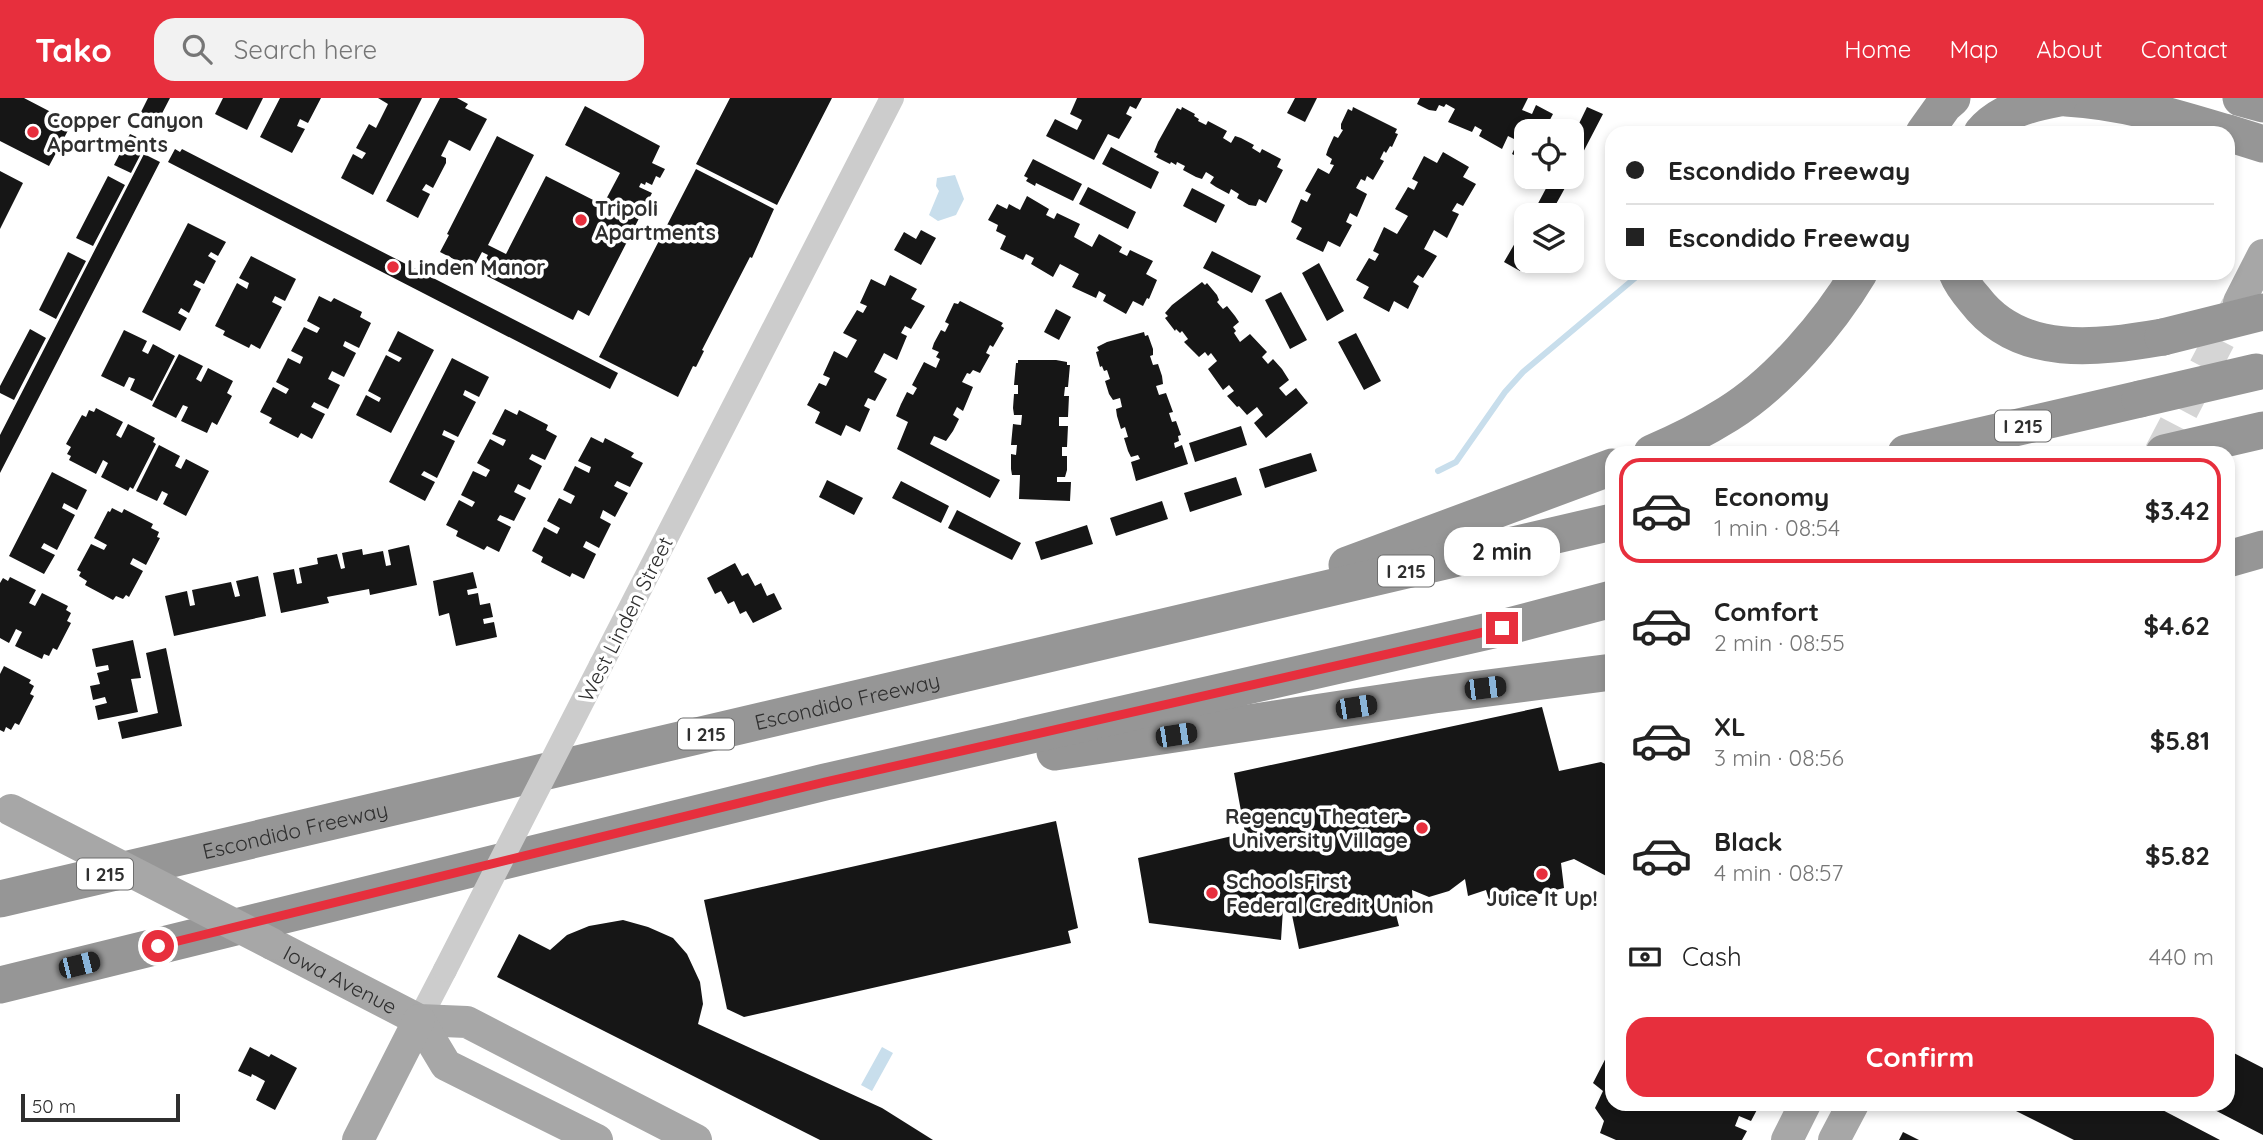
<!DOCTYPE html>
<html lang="en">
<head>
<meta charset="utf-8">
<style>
	body { margin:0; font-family:Quicksand,sans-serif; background:#f2f2f2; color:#222; height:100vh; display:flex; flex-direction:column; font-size:26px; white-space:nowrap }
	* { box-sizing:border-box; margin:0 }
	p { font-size:23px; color:#767676 }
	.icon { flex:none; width:38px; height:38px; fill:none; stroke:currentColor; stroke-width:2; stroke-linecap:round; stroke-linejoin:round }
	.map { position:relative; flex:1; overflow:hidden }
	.drawer { position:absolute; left:1605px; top:348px; width:630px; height:665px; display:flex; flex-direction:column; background:#fff; border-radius:21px; box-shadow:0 4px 10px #0003 }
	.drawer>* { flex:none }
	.top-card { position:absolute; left:1605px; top:28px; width:630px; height:154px; border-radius:21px; box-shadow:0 4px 10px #0003; display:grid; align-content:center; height:154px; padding:0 21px; background:#fff }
	.controls { position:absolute; left:1514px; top:21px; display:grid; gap:14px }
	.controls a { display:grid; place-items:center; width:70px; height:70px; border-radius:14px; background:#fff; box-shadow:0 4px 10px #0003; font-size:35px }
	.scale { position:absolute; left:21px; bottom:18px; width:159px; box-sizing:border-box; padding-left:7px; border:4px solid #2f2f2f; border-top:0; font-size:19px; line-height:24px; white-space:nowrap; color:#2f2f2f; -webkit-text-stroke:5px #fff; paint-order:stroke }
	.end { position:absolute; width:32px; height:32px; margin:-16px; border:9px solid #e72f3d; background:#fff; box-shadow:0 0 0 4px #fff }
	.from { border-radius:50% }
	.bubble { position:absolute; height:49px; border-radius:21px; background:#fff; box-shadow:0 4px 10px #0003; font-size:23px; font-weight:700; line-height:49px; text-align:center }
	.car { position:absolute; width:21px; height:42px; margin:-21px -10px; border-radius:9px; box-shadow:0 0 5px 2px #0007; background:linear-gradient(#222 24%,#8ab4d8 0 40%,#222 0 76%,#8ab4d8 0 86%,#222 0) }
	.top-card b { display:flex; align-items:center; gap:24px; height:66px; font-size:26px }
	.top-card b+b { border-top:2px solid #e0e0e0 }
	.top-card i { width:18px; height:18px; background:#222 }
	ul { padding:12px 0 0; list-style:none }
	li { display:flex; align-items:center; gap:21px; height:105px; margin:0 14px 10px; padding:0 7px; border:4px solid transparent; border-radius:21px }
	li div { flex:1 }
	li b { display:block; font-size:26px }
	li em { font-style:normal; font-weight:700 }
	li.selected { border-color:#e72f3d }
	li>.icon { width:63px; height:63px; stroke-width:1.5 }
	.pay { display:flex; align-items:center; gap:18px; height:77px; padding:0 21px; font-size:26px }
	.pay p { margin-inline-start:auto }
	.action { display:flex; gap:14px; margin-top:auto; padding:14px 21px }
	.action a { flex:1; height:80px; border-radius:21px; background:#e72f3d; color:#fff; font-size:28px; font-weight:700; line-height:80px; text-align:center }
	header { display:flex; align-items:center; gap:42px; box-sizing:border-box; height:98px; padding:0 35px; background:#e72f3d; color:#fff }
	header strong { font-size:33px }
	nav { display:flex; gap:38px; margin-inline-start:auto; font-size:24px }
	.search { width:490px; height:63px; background:#f2f2f2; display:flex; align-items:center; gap:18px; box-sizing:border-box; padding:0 24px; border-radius:21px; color:#767676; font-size:26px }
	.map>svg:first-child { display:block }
</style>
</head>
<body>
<header>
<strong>Tako</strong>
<div class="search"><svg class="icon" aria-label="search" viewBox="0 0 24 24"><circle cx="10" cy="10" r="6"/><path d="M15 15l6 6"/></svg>Search here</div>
<nav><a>Home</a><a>Map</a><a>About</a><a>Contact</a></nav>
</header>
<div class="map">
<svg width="2263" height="1042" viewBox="0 0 2263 1042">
	<rect width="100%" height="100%" fill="#fff"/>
	<path fill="#c8deec" d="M955,77L964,101L956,117L938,123L929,117L939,93L936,88L937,80Z
		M882,949L893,955L872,993L861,987Z"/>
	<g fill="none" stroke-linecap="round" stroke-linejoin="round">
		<path stroke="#c8deec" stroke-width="6" d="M1438,373L1456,364L1505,294L1523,274L1641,175"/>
	</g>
	<path fill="#161616" d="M0,0H24L72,25L49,68L0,43Z
		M148,0H170L155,29L138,20Z
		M223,0H263L247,32L215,16Z
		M280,0H321L308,25L300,21L297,28L305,31L292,55L260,39Z
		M378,0H422L373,97L341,80L353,56L362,61L366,55L356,50L369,26L376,30L388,6Z
		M440,0H457L468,6L465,10L487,21L470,53L449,42L441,58L446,60V65L433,90L426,86L422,92L430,96L418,120L386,103Z
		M730,0H832L777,107L696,66Z
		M1077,0H1142L1136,11L1130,8L1126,16L1132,19L1119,41L1108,36L1094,62L1046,38L1055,21L1077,32L1082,22L1070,16Z
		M1295,0H1317L1305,24L1287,15Z
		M1420,0H1528L1522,12L1532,16L1536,7L1553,16L1544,33H1526V63L1512,56L1518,43L1508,38L1502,51L1479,38L1482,32L1475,28L1472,34L1448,24L1455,11L1446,6L1444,9L1439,7L1436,13L1429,12L1417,6Z
		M585,8L660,48L652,65L665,71L660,80L656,78L652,87L646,84L645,87L641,85L639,89L652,95L589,218L578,212L573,222L479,174L488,157L482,154L473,171L440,154L449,137L447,136L497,38L534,57L488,147L506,156L546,78L603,107L620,75L565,47Z
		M1182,9L1195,16L1194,18L1199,21L1198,23L1206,27L1208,23L1227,33L1223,40L1231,45L1235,38L1241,40L1254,47L1252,50L1260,55L1262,51L1281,61L1277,69L1283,72L1266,105L1259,101L1256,108L1249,107L1237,100L1239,96L1231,91L1229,96L1216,89L1210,85L1214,79L1206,74L1202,81L1196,79L1183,72L1185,68L1177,64L1176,67L1171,64L1170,66L1156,59L1158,56L1154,54L1158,44L1177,10L1181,12Z
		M1353,9L1397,31L1395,35L1398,36L1392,49L1390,48L1386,55L1384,53L1380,61L1384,63L1373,82L1367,78L1365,83L1361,81L1356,90L1367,96L1357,119L1350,115L1346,124L1352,127L1340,149L1328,143L1323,154L1296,141L1302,130L1291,124L1301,101L1307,104L1311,96L1305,93L1318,70L1329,76L1334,67L1330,66L1332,61L1326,57L1328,51L1334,38L1338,40L1343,32L1341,31V26L1348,11L1352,13Z
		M1587,9L1603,16L1578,64L1572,61V40Z
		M130,36L147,44L131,75L114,67Z
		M1111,49L1159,74L1151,91L1102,66Z
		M175,51L180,54L182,51L618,275L610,291L168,64Z
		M1443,54L1469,69L1463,79L1476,86L1463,108L1457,105L1452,113L1459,116L1447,140L1434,132L1424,151L1437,158L1423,180L1418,177L1413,184L1419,188L1408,211L1394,203L1389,214L1363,200L1369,189L1356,182L1369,160L1375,163L1379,156L1373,153L1384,129L1397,136L1408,118L1395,111L1408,89L1414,92L1418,84L1412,81L1424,58L1437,65Z
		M144,56L160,64L0,375V337Z
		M1033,61L1082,86L1073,103L1036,85L1035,88L1026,83L1028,80L1024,78Z
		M696,71L774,111L752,160L750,159L702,252L704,253L696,269L693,268L678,299L599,259Z
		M0,73L23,85L0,131Z
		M108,78L125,87L93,148L76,140Z
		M1552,79H1571L1550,117H1538L1533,115Z
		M1088,89L1136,114L1128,131L1079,106Z
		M1192,90L1225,107L1216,125L1183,108Z
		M1027,98L1049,111L1046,117L1054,121L1057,115L1080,126L1074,139L1092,149L1099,136L1122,149L1119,154L1127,158L1130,152L1153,163L1146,176L1157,182L1149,201L1147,200L1143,208L1133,203L1126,216L1103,203L1106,197L1099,193L1096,200L1072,189L1079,176L1060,166L1053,179L1031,166L1034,160L1026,156L1023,162L1000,151L1006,138L996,133L998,127L988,122L997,106L1007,111L1009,106L1020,112Z
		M188,125L226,144L218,158L211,154L208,158L216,163L204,186L196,182L193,187L201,191L189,215L181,210L178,215L187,220L180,233L142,214Z
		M1526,126V162L1520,173L1504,164Z
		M921,132L936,140L921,167L894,152L904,134L916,141Z
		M1212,153L1261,178L1252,195L1203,170Z
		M68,154L86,163L56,221L39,212Z
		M251,158L296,181L285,203L275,198L272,204L282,209L260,251L251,246L249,250L223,237L225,233L215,228L237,185L247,191L249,185L239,180Z
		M1319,165L1344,213L1327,223L1302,175Z
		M890,177L917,191L911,201L925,208L911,231L905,228L901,235L907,238L897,262L884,255L874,274L887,281L875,303L868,300L864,308L870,311L860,334L846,327L841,338L815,325L820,314L807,307L819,285L826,288L830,280L823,277L834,253L847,260L857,242L843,235L857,212L863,215L867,208L860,205L871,181L885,188Z
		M1202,184L1205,187L1207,185L1217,197L1219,202L1217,204L1223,211L1227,208L1235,218L1239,224L1233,229L1236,233L1234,235L1240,244L1250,236L1267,254L1262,259L1268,266L1273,261L1282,271L1289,282L1279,290L1286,298L1296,290L1308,305L1266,340L1254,325L1263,317L1257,309L1247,317L1239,308L1237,309L1227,298L1234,293L1229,287L1223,292L1208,271L1217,263L1211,255L1208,258L1205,254L1199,259L1184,244L1188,241L1182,233L1180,235L1176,231L1175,233L1165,220L1168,218L1165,215L1172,207Z
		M1281,194L1307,242L1290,251L1265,202Z
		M319,198L331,204L334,200L362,214L360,219L371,225L359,250L345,243L343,248L356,255L344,279L332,273L328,281L340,287L328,311L314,304L311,309L325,316L312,341L301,335L298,340L269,325L272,320L260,314L273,289L286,296L289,291L276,284L288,260L300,266L303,259L291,253L304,229L317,235L320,230L307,223Z
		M960,203L1003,225L1001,228L1004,230L993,249L990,247L986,255L990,257L980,275L973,272L970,276L967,275L962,284L973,289L963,313L957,309L953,317L959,321L953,333L946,343L934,338L930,346L1000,382L990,400L897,351L908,324L896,318L901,306L907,294L913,297L917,290L912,287L924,264L936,270L940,261L936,259L939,254L932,251L934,245L941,232L945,234L949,226L945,224L954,205L958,206Z
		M1056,211L1071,219L1059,242L1044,234Z
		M30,231L46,240L14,302L0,295V288Z
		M124,232L147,243L142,253L148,256L153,246L175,258L152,303L130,292L135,281L129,279L124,289L101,278Z
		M398,233L434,252L391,335L356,317L366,297L379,304L381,300L368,293L386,257L399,264L402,260L388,253Z
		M1144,234L1145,238L1148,237L1153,251V257L1150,258L1153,267L1158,266L1162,278L1163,286L1156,288L1159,297L1166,295L1173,314L1169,315L1172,324L1176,323L1181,337L1178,338L1179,343L1174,345L1175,350L1182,347L1188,366L1136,383L1131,364L1140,361L1138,357L1131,359L1128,353L1124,340L1128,339L1125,329L1121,331L1117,318L1116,311L1122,309L1120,300L1113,302L1109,296L1105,283L1110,281L1107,272L1104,273L1102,268L1100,269L1096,254L1099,253L1097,249L1107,244Z
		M1356,235L1381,283L1364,292L1338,244Z
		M179,256L203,268L196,281L201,284L208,270L233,283L227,295L232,298L217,327L212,324L207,335L181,323L188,309L183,307L176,320L152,308Z
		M452,260L489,279L479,299L465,292L463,297L476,304L458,339L444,332L442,337L455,343L437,380L424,373L421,377L435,384L425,403L389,384Z
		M1018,262H1056L1067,264V267H1070L1068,289H1065L1064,298H1069L1068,319H1059V328H1068L1067,349H1062V358H1067V372L1065,379H1057V384H1071L1070,403L1019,401L1020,377H1012L1011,371V356L1016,357L1017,347H1011L1013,326L1021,327L1022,317H1014L1013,310L1014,296H1018V287H1014L1016,265H1018Z
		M96,310L123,324L116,337L121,340L128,326L155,340L153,344L156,346L133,391L130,389L128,393L101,379L108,365L103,362L96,376L69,362L71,358L67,356L71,349L66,346L82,317L86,319L89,312L94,314Z
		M505,311L517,317L519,312L548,327L546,332L557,338L545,362L532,356L529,361L542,368L530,392L518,386L514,394L526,400L514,423L500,417L497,422L511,429L499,454L487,448L484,452L456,438L458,433L446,427L459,402L472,409L475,404L461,397L473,373L486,379L490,372L477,365L490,341L503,348L506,342L492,336Z
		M1241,328L1247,347L1195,364L1189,345Z
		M591,339L603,345L605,340L634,355L631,359L643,365L630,389L617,383L614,388L628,395L615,419L603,412L600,420L611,426L599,450L586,443L583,449L596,456L584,481L572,475L570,479L541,464L543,459L532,453L544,429L557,436L560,430L547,423L559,400L571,406L575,398L563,392L575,368L589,375L591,369L578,363Z
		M159,347L180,358L175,368L181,371L186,361L209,373L186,418L163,406L168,396L162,393L157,403L136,393Z
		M1311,355L1317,373L1265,390L1259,371Z
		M52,374L87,392L77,412L64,405L62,410L75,417L57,452L44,445L41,450L55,457L44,476L9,458Z
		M1236,379L1242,397L1190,414L1184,395Z
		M827,382L863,400L854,417L819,399Z
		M901,383L949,408L941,425L892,400Z
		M1162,403L1168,421L1116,438L1110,420Z
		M112,410L122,415L124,411L153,426L151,430L159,434L157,439L160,440L146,467L133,460L130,466L143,473L129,499L126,497L123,501L116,498L113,502L85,487L87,483L79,478L81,474L77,472L91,446L104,452L107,447L94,440L108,413L110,414Z
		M957,412L1021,445L1012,462L948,430Z
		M1087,427L1093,446L1041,462L1035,444Z
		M409,447L417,487L370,497L369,491L327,499L329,505L281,515L273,475L294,471L297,486L302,485L299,470L318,466L317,460L337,456L341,471L345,470L342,455L362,451L363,457L383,453L386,468L391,467L388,452Z
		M735,465L742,478L748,475L755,488L761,485L767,498L774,495L782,511L753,525L746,513L740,516L734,503L728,506L721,493L715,496L707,480Z
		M473,474L477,490L467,492L468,497L478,495L480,507L490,505L493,519L483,521L484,526L494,524L497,539L456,548L449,515L439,518L433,483Z
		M258,478L266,518L174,538L165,498L187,493L190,508L195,507L192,492L231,484L235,499L240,498L236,483Z
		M10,479L36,492L29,505L35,508L42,495L68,508L66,512L71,515L67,523L71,525L57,552L53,550L49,558L44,556L42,561L15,548L22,534L16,531L9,545L0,540V485L3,480L8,483Z
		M133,542L141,580L131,581L138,614L98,622L95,608L107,605L105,599L93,602L90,588L100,586L97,575L109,572L108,567L96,569L92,551Z
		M166,550L182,628L122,641L118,624L158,615L146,555Z
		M4,568L31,582L29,585L34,588L30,596L34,598L19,627L15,625L11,632L6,629L4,634L0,632V576Z
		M1542,609L1559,673L1601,664L1612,669V781L1574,761L1561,765L1564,790L1491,808L1486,792L1468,798L1465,781L1449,793L1429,799L1412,792L1413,806L1395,813L1399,828L1299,851L1292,817L1283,811L1281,842L1149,825L1138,760L1245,735L1234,675Z
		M1056,723L1078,830L1068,833L1071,845L744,919L727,911L704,802Z
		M623,822L648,829L673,840L687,856L700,884L703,906L698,926L882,1010L933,1042H820L497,879L519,836L550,852L567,837L589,828Z
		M1612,948V1006H1755L1759,1008L1751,1023L1739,1018L1735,1028L1747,1033L1742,1042H1616L1600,1035L1604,1023L1595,1010L1603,993L1593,985Z
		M250,949L269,959L271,956L297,970L275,1012L256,1002L265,983L252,976L251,979L238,973Z
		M2228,952L2263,970V1037L2203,1006H2228Z
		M2012,1006H2151L2220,1042H2074L2010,1010Z
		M1903,1034L1919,1042H1899Z"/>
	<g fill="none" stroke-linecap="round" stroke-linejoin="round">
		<path stroke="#d5d5d5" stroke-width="32" stroke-dasharray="32 16" stroke-linecap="butt" d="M2160,355L2237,208"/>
		<path stroke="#ccc" stroke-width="24" d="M601,567L892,0
			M419,922L445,872"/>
		<g stroke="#a7a7a7" stroke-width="32">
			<path d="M2239,204L2263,157"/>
			<path id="s1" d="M272,846L419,922L467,924L696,1042"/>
			<path d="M419,922L446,967L597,1042"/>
			<path d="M358,1042L419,922"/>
			<path d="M1787,1042L1805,1006"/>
			<path d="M1834,1042L1853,1006"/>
		</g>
		<g stroke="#969696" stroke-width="37">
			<path d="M2066,0C2122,3 2174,19 2227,35"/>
			<path d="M2241,0L2263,6"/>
			<path d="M1924,35L1944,7L1952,0"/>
			<path d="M1982,35C2000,13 2032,5 2059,0"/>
			<path d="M2228,35L2263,46"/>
			<path d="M1957,175C1961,185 1968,194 1975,202C2020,261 2098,250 2163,239"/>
			<path d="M1652,355C1678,344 1704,331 1728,316C1778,285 1829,225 1859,175"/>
			<path d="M1906,355L2140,301"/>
			<path d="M2164,355L2263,332"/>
			<path d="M2228,461L2263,451"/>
			<path d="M1347,467L1612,369"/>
			<path d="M1055,654L1434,597L1612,574"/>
			<path id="s2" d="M0,801L1612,424"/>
			<path d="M0,887L825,684L1502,530L1612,501"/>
		</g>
		<path stroke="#ccc" stroke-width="24" d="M445,872L601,567"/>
		<path stroke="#a7a7a7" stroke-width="32" d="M11,712L272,846"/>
		<path stroke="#969696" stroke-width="37" d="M2163,239L2263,214
			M2140,301L2256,274"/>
	</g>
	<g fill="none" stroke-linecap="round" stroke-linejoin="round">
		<path stroke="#e72f3d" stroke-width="9" d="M158,848L825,684L1502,530"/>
	</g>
	<g fill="#e72f3d" stroke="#fff" stroke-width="2.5">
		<circle cx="33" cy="34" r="7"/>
		<circle cx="581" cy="122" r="7"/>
		<circle cx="393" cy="169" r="7"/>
		<circle cx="1422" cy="730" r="7"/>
		<circle cx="1542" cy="776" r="7"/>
		<circle cx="1212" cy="795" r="7"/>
	</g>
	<g text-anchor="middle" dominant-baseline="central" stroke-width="7" stroke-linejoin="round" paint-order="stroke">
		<g fill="#fff" stroke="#6d6d6d" stroke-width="2">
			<rect x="1995" y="312.5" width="56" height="31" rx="5"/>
			<rect x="1378" y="457.5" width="56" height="31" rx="5"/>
			<rect x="678" y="620.5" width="56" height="31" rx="5"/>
			<rect x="77" y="760.5" width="56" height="31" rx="5"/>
		</g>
		<g font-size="19" font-weight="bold" fill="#2f2f2f">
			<text x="2023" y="328">I 215</text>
			<text x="1406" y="473">I 215</text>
			<text x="706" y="636">I 215</text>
			<text x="105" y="776">I 215</text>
		</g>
		<g font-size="21" font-weight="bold" fill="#2f2f2f" stroke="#fff" text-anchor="start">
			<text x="47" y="22">Copper Canyon<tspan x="47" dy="24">Apartments</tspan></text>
			<text x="595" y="110">Tripoli<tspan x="595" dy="24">Apartments</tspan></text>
			<text x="407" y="169">Linden Manor</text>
			<text x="1408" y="718" text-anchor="end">Regency Theater-<tspan x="1408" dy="24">University Village</tspan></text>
			<text x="1226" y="783">SchoolsFirst<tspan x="1226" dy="24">Federal Credit Union</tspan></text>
			<text x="1542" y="800" text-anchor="middle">Juice It Up!</text>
		</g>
		<g font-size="21" fill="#2f2f2f" stroke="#fff">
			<text transform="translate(625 521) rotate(-63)">West Linden Street</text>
			<text stroke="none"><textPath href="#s2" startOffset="870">Escondido Freeway</textPath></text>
			<text stroke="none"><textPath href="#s2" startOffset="303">Escondido Freeway</textPath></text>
			<text stroke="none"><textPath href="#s1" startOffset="77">Iowa Avenue</textPath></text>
		</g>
	</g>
</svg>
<div class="controls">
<a><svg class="icon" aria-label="locate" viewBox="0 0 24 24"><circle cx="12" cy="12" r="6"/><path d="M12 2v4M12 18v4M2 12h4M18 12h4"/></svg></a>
<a><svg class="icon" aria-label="layers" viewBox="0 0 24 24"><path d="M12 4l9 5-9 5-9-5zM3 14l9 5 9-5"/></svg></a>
</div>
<div class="scale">50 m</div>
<i class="end from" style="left:158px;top:848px"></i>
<i class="end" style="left:1502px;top:530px"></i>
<div class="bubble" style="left:1444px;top:429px;width:116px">2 min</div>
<i class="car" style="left:1485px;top:590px;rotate:83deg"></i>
<i class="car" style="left:1356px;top:609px;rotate:81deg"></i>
<i class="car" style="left:1176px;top:637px;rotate:81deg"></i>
<i class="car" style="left:79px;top:867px;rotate:76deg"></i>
<div class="top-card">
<b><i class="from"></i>Escondido Freeway</b>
<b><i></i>Escondido Freeway</b>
</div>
<section class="drawer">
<ul>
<li class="selected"><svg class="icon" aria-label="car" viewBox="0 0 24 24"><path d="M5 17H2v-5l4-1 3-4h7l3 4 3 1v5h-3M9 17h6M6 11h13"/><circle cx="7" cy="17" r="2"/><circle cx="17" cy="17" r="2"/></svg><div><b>Economy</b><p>1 min · 08:54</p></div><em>$3.42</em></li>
<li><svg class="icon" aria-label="car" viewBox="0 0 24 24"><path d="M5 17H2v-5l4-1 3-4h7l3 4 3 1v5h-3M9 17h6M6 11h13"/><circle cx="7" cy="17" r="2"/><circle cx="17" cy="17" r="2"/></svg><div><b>Comfort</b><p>2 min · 08:55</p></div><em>$4.62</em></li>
<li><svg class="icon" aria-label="car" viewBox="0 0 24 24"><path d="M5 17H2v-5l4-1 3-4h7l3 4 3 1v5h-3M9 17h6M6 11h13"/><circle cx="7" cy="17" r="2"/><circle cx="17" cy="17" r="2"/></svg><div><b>XL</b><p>3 min · 08:56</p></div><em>$5.81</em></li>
<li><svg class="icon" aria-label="car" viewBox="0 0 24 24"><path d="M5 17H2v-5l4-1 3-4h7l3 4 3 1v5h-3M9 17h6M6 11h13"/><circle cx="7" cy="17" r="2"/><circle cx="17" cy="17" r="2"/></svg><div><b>Black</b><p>4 min · 08:57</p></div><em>$5.82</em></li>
</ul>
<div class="pay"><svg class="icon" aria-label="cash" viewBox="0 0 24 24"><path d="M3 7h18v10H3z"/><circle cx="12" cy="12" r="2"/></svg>Cash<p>440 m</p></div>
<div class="action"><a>Confirm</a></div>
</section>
</div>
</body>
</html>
